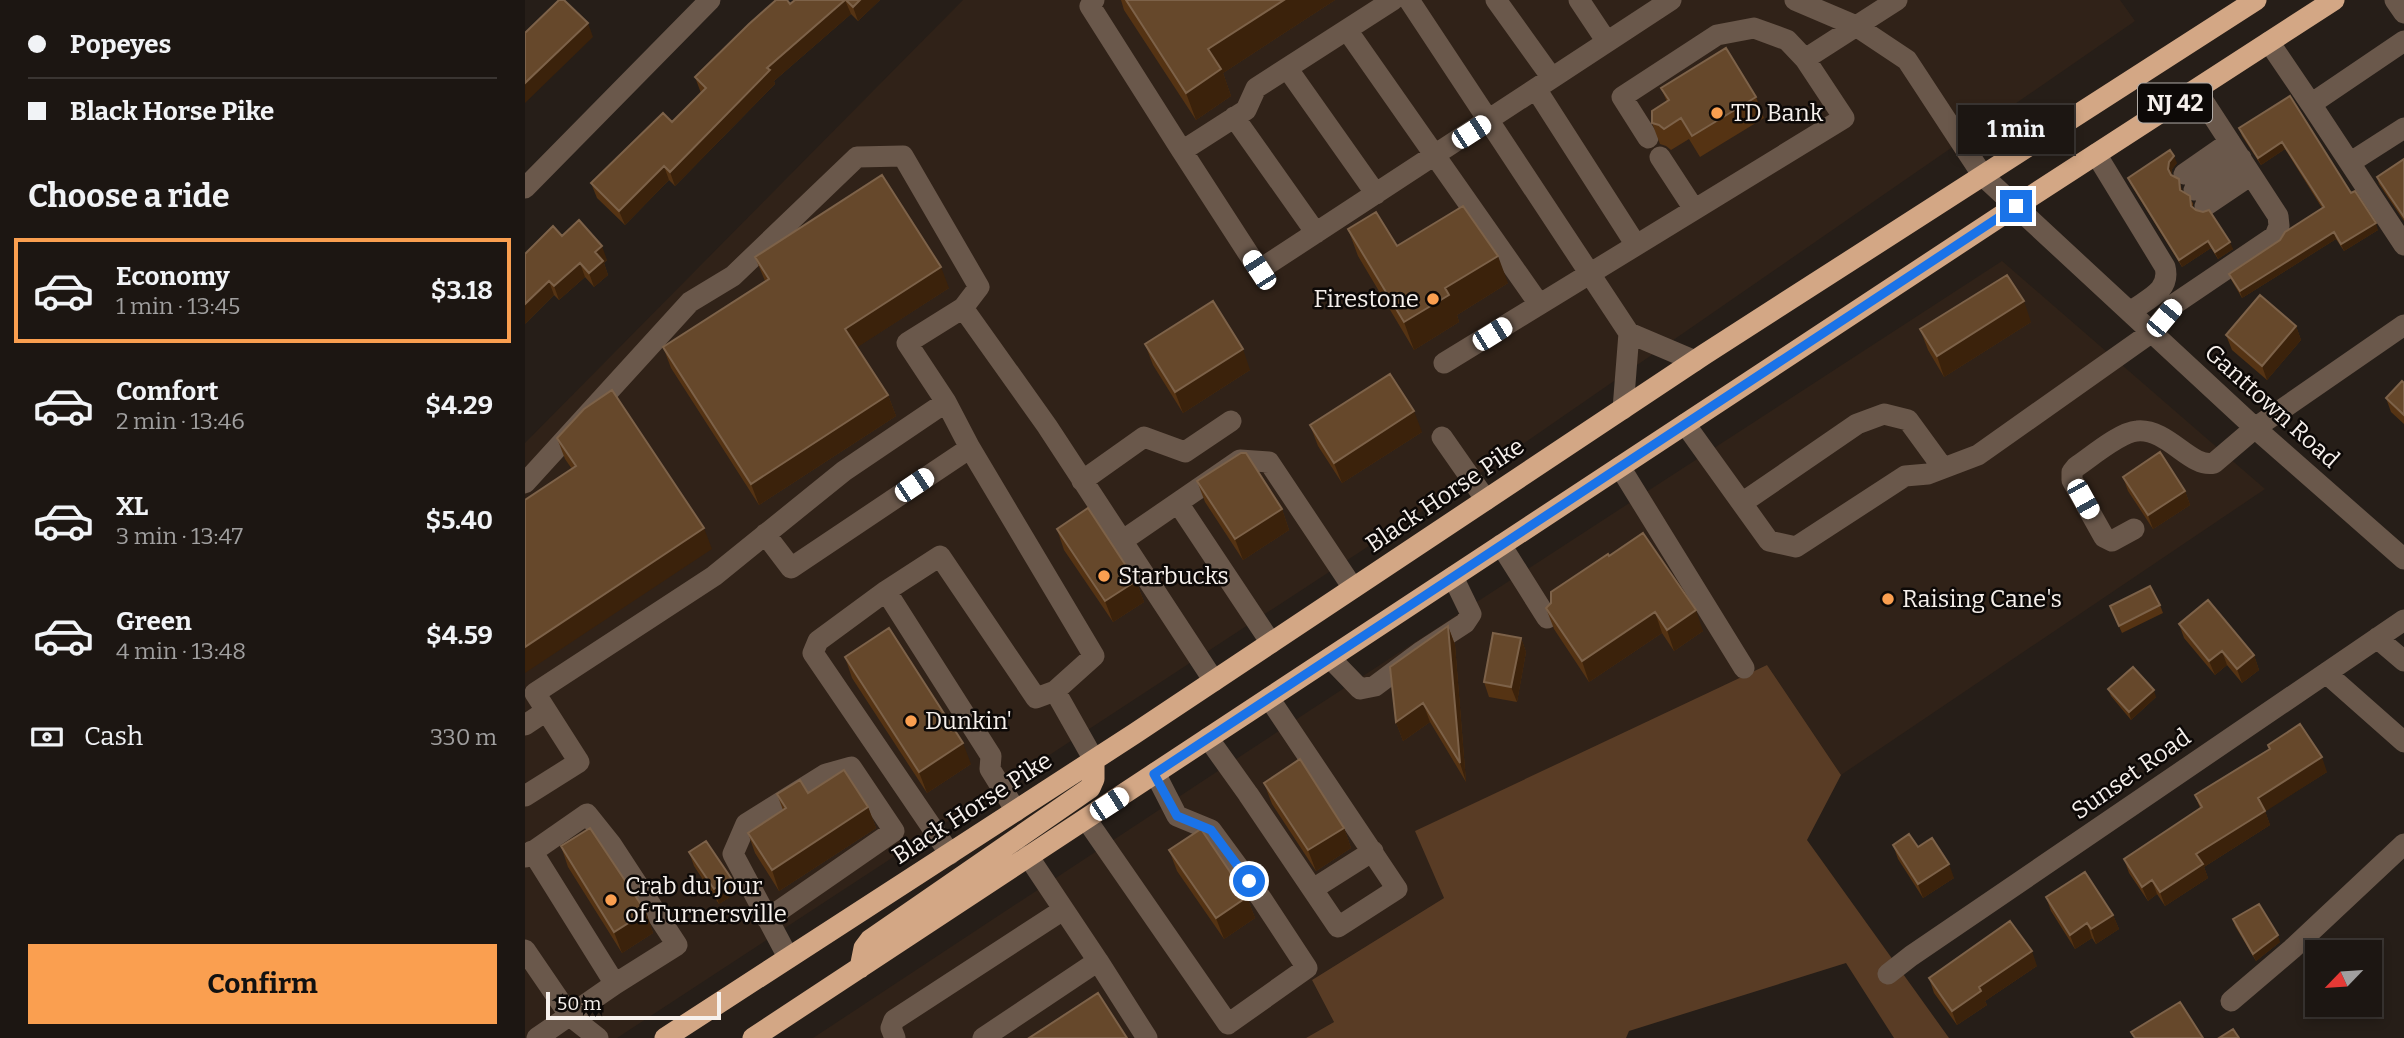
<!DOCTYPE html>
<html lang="en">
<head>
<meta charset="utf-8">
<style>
	body { margin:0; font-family:Bitter,serif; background:#251f1b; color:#f1f3f6; height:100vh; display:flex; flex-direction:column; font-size:26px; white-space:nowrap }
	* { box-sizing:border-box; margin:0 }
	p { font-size:23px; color:#a09f9f }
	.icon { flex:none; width:38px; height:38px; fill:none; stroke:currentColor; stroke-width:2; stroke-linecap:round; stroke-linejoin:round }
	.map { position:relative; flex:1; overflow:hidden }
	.sheet { display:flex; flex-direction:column; background:#1c1612; width:525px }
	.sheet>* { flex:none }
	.banner { display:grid; align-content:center; height:154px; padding:0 28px; background:#1c1612 }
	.needle { width:46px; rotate:245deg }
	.buttons { position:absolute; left:1780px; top:940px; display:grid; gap:14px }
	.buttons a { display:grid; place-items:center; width:77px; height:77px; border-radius:0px; background:#1c1612; box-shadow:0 4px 10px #0003,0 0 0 2px #3a3532; font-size:35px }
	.scale { position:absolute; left:21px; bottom:18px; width:175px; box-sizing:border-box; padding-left:7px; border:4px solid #f6f0ec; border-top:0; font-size:19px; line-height:24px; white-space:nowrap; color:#f6f0ec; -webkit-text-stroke:5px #0d0907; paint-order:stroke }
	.end { position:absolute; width:32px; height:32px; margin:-16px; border:9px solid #1a73e8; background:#fff; box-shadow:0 0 0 4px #fff }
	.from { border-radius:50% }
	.bubble { position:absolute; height:49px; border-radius:0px; background:#1c1612; box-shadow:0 4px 10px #0003,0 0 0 2px #3a3532; font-size:23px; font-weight:700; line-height:49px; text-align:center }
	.car { position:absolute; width:21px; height:42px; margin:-21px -10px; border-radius:9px; box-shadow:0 0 5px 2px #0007; background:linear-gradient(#fff 24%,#345 0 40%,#fff 0 76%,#345 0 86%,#fff 0) }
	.banner b { display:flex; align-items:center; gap:24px; height:66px; font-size:26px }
	.banner b+b { border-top:2px solid #3a3532 }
	.banner i { width:18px; height:18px; background:#f1f3f6 }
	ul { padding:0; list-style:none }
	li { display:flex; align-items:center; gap:21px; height:105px; margin:0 14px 10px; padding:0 14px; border:4px solid transparent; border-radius:0px }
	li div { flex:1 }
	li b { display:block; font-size:26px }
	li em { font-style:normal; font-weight:700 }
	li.selected { border-color:#fa9f50 }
	li>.icon { width:63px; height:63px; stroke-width:1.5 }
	h2 { padding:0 28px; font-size:32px; line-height:84px }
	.pay { display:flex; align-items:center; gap:18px; height:77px; padding:0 28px; font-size:26px }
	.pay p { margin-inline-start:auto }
	.primary-button { display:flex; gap:14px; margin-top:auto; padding:14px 28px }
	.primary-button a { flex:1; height:80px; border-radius:0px; background:#fa9f50; color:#111; font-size:28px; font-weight:700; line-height:80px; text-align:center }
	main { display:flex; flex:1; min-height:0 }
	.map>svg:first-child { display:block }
</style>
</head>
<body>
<main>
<section class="sheet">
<div class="banner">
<b><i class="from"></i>Popeyes</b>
<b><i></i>Black Horse Pike</b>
</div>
<h2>Choose a ride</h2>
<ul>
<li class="selected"><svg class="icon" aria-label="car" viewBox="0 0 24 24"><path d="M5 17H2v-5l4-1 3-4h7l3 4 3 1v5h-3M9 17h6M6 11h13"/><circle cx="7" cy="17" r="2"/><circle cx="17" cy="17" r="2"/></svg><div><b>Economy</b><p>1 min · 13:45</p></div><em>$3.18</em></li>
<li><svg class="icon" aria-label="car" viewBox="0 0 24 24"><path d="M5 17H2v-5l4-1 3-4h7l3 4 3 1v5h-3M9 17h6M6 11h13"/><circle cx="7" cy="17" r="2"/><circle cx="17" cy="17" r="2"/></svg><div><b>Comfort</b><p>2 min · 13:46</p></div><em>$4.29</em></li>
<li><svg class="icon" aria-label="car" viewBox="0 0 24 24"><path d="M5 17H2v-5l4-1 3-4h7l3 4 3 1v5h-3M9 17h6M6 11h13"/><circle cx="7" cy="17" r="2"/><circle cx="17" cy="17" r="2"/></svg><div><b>XL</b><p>3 min · 13:47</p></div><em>$5.40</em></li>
<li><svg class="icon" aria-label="car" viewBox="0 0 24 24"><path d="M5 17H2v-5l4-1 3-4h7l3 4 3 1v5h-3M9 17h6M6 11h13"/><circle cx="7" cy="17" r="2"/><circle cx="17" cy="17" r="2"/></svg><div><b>Green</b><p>4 min · 13:48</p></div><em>$4.59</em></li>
</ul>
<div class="pay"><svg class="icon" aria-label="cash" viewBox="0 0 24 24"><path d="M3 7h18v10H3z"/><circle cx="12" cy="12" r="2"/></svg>Cash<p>330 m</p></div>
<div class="primary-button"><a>Confirm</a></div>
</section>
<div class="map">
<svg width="1879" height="1038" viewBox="0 0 1879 1038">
	<rect width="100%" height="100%" fill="#261e18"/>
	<path fill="#302218" d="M438,0H1595L1610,21L963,468L92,1038H0V443Z
		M1477,261L1740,489L1316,775L1242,665L891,831L919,898L787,980L809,1022L781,1038H288L784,711Z"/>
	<path fill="#593c25" d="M1242,665L1316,775L1282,840L1424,1038H1369L1321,963L1104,1031L1101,1038H781L809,1022L787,980L919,898L890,831Z"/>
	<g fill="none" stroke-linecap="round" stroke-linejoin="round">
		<path stroke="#6a584b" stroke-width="21" d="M569,0L565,6L657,151L721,110L731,88L868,0
			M884,0L1104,333L1170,361
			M971,0L1027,78
			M1054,0L1082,42
			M1270,0L1331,26L1382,60L1458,176L1730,428L1879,559
			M1870,0L1879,13
			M822,30L1014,304
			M1879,41L1786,104L1879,245
			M1744,42L1786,104
			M1280,59L1372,0
			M762,68L851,194
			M1011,89L1111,245
			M709,117L791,233
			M657,151L734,270L1146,0
			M1571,154L1640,267C1646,291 1622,299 1605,312
			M1135,157L1169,209
			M1826,162L1879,128
			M1659,174L1705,142
			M0,188L185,0
			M1669,190L1716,158
			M1680,206L1726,175
			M919,363L1319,118L1280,59L1262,40L1229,28L1192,35L1097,97L1123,138
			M421,402L445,448L569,656L530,691
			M1098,409L1104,333
			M1160,424L1244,541L1271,547L1380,476L1403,474L1453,455L1627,332L1651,303L1750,236L1754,226L1753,216L1671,90
			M917,437L961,500
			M1095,467L1219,668
			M557,481L619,437L660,452L706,421
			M0,483L165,302L208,276L332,157L378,156L454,287L438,308
			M653,503L746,643
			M1217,503L1332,424L1359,414L1383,420L1418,468
			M1609,529L1587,541L1579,537L1547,480V472L1551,467C1566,457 1595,432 1612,431C1643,428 1666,469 1689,463L1730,428L1879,325
			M240,534L266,568L445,448
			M597,541L715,460L744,462L828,588
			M976,545L1022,618
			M361,591L293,641L288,653L425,854
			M1852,638L1879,661
			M805,658L835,689L850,686L897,651L940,623L946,614L928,577
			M1801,673L1879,742
			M0,725L21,711
			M683,738L723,794L813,927L872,889L744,698
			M0,796L54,762L10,693L189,576L319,471L421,402L382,343L438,308L522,426L689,681
			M491,811L465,769L466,756L361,591L415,556L511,698L530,691L569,760
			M561,819L703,1024L782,968L736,898L686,830L652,816L630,773
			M7,851L90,984
			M0,857L62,814L86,844L152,945L90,984L12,1038
			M788,889L848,851
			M242,919L369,831L326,767L301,774L221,824L208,854L263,957
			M0,950L45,1016L73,1038
			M573,961L622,1038
			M1363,974L1386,956L1879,620
			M1706,1001L1767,949L1879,844
			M370,1038L366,1028L369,1020L538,910
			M458,1038L573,961L503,856"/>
		<path stroke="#d3a785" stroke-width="21" d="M335,968L339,948L345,940L565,788L569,779V760
			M140,1038L609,734L1180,354L1731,0
			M228,1038L1491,206L1809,0"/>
	</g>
	<path fill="#553313" d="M270,0H355L333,21L326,14L249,81L250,84L150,186L144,180L100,225L72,198L66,183L147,122L176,93L170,77Z
		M596,0H810L698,73L706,96L671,120L599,10Z
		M1136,88L1231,97L1239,118L1175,157L1164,139L1146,150L1141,146L1135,144L1127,123L1142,102Z
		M1765,96L1826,193L1853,230L1819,251L1811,239L1717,298L1707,281L1704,274L1755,240L1797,208L1760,149L1736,165L1717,136L1714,128Z
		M1879,159V221L1854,184L1852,177Z
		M1652,163L1647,169L1646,175L1654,179L1657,191L1668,203V207L1708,249L1693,259L1686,248L1657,267L1606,185L1603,178Z
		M823,229L872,246L983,283L932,315L934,322L889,350L833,256Z
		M37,236L82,260L79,263L83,275L69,287L60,277L34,300L29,295L0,324Z
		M230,257L424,288L332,347L363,395L371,416L234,505L146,368L138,347L240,281Z
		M1506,322L1419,377L1403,350L1395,329Z
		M1771,326L1776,340L1742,380L1707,350L1701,335Z
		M620,344L725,370L658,413L628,365Z
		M1879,383V424L1866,412L1861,398Z
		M785,425L897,432L817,483L793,446Z
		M32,438L187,549L47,469L40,459Z
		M1598,477L1660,491L1665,505L1628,529L1603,491Z
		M672,481L757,509L764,530L718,560L680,502Z
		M532,529L611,581L619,602L588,622L539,550Z
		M1083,554L1178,631L1149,651L1137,633L1064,682L1029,629L1021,608Z
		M1635,605L1638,613L1597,633L1585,606Z
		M1654,624L1729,655L1734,670L1717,683L1702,665L1690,675L1659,638Z
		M923,626L930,645L941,782L905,722L878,741L871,722Z
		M996,638L1001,652L992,702L964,697L959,682Z
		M320,657L446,764L402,793L327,678Z
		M1583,689L1631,697L1606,720L1586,696Z
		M1743,745L1802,772L1740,811L1745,825L1679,867L1683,878L1640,906L1632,894L1623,901L1604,873L1599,859L1675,808L1670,795L1744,750Z
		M739,783L819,828L826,848L791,871L747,804Z
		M283,793L343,807L351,828L254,891L230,853L223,833L258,810L252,794Z
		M1368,845L1393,847L1429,878L1398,898L1373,859Z
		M36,846L121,912L128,933L97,953L43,867Z
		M644,850L722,897L730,918L699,939L652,871Z
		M164,852L211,893L194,904L169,866Z
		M1521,897L1588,915L1594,929L1571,944L1567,938L1550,949L1526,911Z
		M1708,919L1755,942L1731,961L1710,926Z
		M1512,966L1460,1001L1462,1005L1432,1025L1409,993L1404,978Z"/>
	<path fill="#3b220b" d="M320,0L326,14L249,81L250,84L150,186L145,172L242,68Z
		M335,0H355L333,21L328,7Z
		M759,0H810L698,73L706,96L671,120L661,93L683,49Z
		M63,23L68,37L0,103V83Z
		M1757,142L1760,149L1736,165L1733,158Z
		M1649,156L1652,163L1647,169L1646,176L1643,169L1644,162Z
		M139,166L144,180L100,225L94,211Z
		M1851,223L1853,230L1819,251L1816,244Z
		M1809,232L1811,239L1717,298L1715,291Z
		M1683,241L1686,248L1657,267L1654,260Z
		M1705,242L1708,249L1693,259L1690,252Z
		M77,246L82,260L79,263L83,275L69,287L64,273L70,252Z
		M973,256L983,283L932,315L934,322L889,350L879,322L920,288Z
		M55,263L60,277L34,300L29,286Z
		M416,267L424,288L328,350L320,329Z
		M24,281L29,295L0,324V304Z
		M1499,301L1506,322L1419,377L1412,356Z
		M1771,326L1776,340L1742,380L1737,366Z
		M718,349L725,370L658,413L650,392Z
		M363,395L371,416L234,505L226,484Z
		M889,411L897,432L817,483L809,463Z
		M1660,491L1665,505L1628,529L1623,515Z
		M757,509L764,530L718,560L710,539Z
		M179,528L187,549L0,673V647Z
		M611,581L619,602L588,622L580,601Z
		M1171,610L1178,631L1149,651L1142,630Z
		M1130,612L1137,633L1064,682L1057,661Z
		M923,626L930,645L941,782L935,763Z
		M996,638L1001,652L992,702L986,687Z
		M1697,651L1702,665L1690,675L1684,661Z
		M1729,655L1734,670L1717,683L1712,669Z
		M1629,690L1631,697L1606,720L1604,712Z
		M898,703L905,722L878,741L871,722Z
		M438,743L446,764L402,793L394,772Z
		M1797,757L1802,772L1738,813L1733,798Z
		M343,807L351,828L254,891L247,870Z
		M1740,811L1745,825L1679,867L1683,878L1640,906L1635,892L1671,854Z
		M819,828L826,848L791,871L783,850Z
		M1424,864L1429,878L1398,898L1393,884Z
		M206,878L211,893L194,904L189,889Z
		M1627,880L1632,894L1623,901L1617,887Z
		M722,897L730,918L699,939L691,918Z
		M121,912L128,933L97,953L89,932Z
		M1588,915L1594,929L1571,944L1566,929Z
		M1562,923L1567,938L1550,949L1545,935Z
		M1753,935L1755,942L1731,961L1728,954Z
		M1507,951L1512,966L1460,1001L1462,1005L1432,1025L1427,1011L1454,987Z"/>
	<path fill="#66482b" stroke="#7d6249" stroke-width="2" d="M34,0H39L63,23L0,83V33Z
		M251,0H262L265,4L270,0H320L242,68L245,70L145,172L139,166L94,211L66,183L138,113L147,122L181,88L170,77L224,24Z
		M321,0H335L328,7Z
		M601,0H759L683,49L696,69L661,93Z
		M1201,48L1231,97L1167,136L1156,118L1139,129L1134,125L1127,123V111L1144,100L1136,88Z
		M1765,96L1826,193L1830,191L1851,223L1816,244L1809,232L1715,291L1704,274L1755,240L1760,232L1799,207L1757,142L1733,158L1714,128Z
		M1645,150L1649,156L1644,162L1643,169L1646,175L1654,179L1655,190L1665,196L1666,206L1671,210L1678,212L1684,210L1705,242L1690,252L1683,241L1654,260L1603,178Z
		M1879,159V217L1852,177Z
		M357,175L416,267L320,329L363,395L226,484L138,347L244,279L230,257Z
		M938,206L973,256L920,288L924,295L879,322L823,229L851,212L872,246Z
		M54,220L77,246L70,252L78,261L64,273L55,263L29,286L24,281L0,304V254L28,226L37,236Z
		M1482,275L1499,301L1412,356L1395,329Z
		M1735,295L1771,326L1737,366L1701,335Z
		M688,301L718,349L650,392L620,344Z
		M865,374L889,411L809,463L785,425Z
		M1877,381L1879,383V415L1861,398Z
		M87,390L179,528L0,647V500L51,466L32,438L59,409Z
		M1635,452L1660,491L1623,515L1598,477Z
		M716,453H721L757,509L710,539L672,481Z
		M563,508L611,581L580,601L532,529Z
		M1118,533L1171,610L1142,630L1130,612L1057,661L1021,608L1026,603V592L1083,554L1084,556Z
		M1625,586L1635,605L1594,626L1585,606Z
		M1683,600L1729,655L1712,669L1697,651L1684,661L1654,624Z
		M923,626L935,763L898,703L871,722L865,667Z
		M364,628L438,743L394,772L320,657Z
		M968,633L996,638L986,687L959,682Z
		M1608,667L1629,690L1604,712L1583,689Z
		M1775,724L1797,757L1733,798L1740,811L1671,854L1678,864L1635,892L1627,880L1617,887L1599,859L1677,807L1670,795L1745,749L1743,745Z
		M775,759L819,828L783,850L739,783Z
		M319,770L343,807L247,870L223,833L261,808L252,794L275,780L283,793Z
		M65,828L121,912L89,932L36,846Z
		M676,829L722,897L691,918L644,850Z
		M1384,834L1393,847L1407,838L1424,864L1393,884L1368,845Z
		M181,841L206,878L189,889L164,852Z
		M1560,872L1588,915L1566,929L1562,923L1545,935L1521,897Z
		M1734,904L1753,935L1728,954L1708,919Z
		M1485,921L1507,951L1454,987L1456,991L1427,1011L1404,978Z
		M573,993L602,1038H504Z
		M1655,1002L1678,1038H1610L1606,1032Z
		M1708,1029L1714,1038H1694Z"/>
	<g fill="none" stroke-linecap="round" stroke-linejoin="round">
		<path stroke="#1a73e8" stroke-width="9" d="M724,881L686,830L652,816L629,774L1491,206"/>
	</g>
	<g fill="#fa9f50" stroke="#0d0907" stroke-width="2.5">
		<circle cx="1192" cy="113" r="7"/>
		<circle cx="908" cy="299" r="7"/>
		<circle cx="579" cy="576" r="7"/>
		<circle cx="1363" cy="599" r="7"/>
		<circle cx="386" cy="721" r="7"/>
		<circle cx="86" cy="900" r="7"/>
	</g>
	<g text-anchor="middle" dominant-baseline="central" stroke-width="5" stroke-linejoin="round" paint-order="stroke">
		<rect fill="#0d0907" stroke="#b0aba7" stroke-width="2" x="1613" y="83.5" width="74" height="39" rx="5"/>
		<g font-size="23" font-weight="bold" fill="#f6f0ec">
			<text x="1650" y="103">NJ 42</text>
		</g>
		<g font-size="24" fill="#f6f0ec" stroke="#0d0907" text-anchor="start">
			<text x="1206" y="113">TD Bank</text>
			<text x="894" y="299" text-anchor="end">Firestone</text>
			<text x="593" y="576">Starbucks</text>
			<text x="1377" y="599">Raising Cane's</text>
			<text x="400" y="721">Dunkin'</text>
			<text x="100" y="886">Crab du Jour<tspan x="100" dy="28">of Turnersville</tspan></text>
		</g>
		<g font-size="24" fill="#f6f0ec" stroke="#0d0907">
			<text transform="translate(1747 406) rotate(42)">Ganttown Road</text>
			<text transform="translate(920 495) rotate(-34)">Black Horse Pike</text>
			<text transform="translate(1606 774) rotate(-35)">Sunset Road</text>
			<text transform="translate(447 808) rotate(-33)">Black Horse Pike</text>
		</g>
	</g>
</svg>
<div class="buttons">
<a><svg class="needle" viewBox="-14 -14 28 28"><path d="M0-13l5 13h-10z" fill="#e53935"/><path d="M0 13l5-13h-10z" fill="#a09f9f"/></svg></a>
</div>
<div class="scale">50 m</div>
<i class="end from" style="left:724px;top:881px"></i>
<i class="end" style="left:1491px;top:206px"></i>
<div class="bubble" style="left:1433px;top:105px;width:116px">1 min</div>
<i class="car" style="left:946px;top:132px;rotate:57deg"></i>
<i class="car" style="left:734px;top:270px;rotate:327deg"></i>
<i class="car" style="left:1639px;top:318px;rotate:40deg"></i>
<i class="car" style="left:967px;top:334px;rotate:58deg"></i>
<i class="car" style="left:389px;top:485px;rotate:56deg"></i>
<i class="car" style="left:1558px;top:499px;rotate:151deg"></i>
<i class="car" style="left:584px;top:804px;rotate:57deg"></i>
</div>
</main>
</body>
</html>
